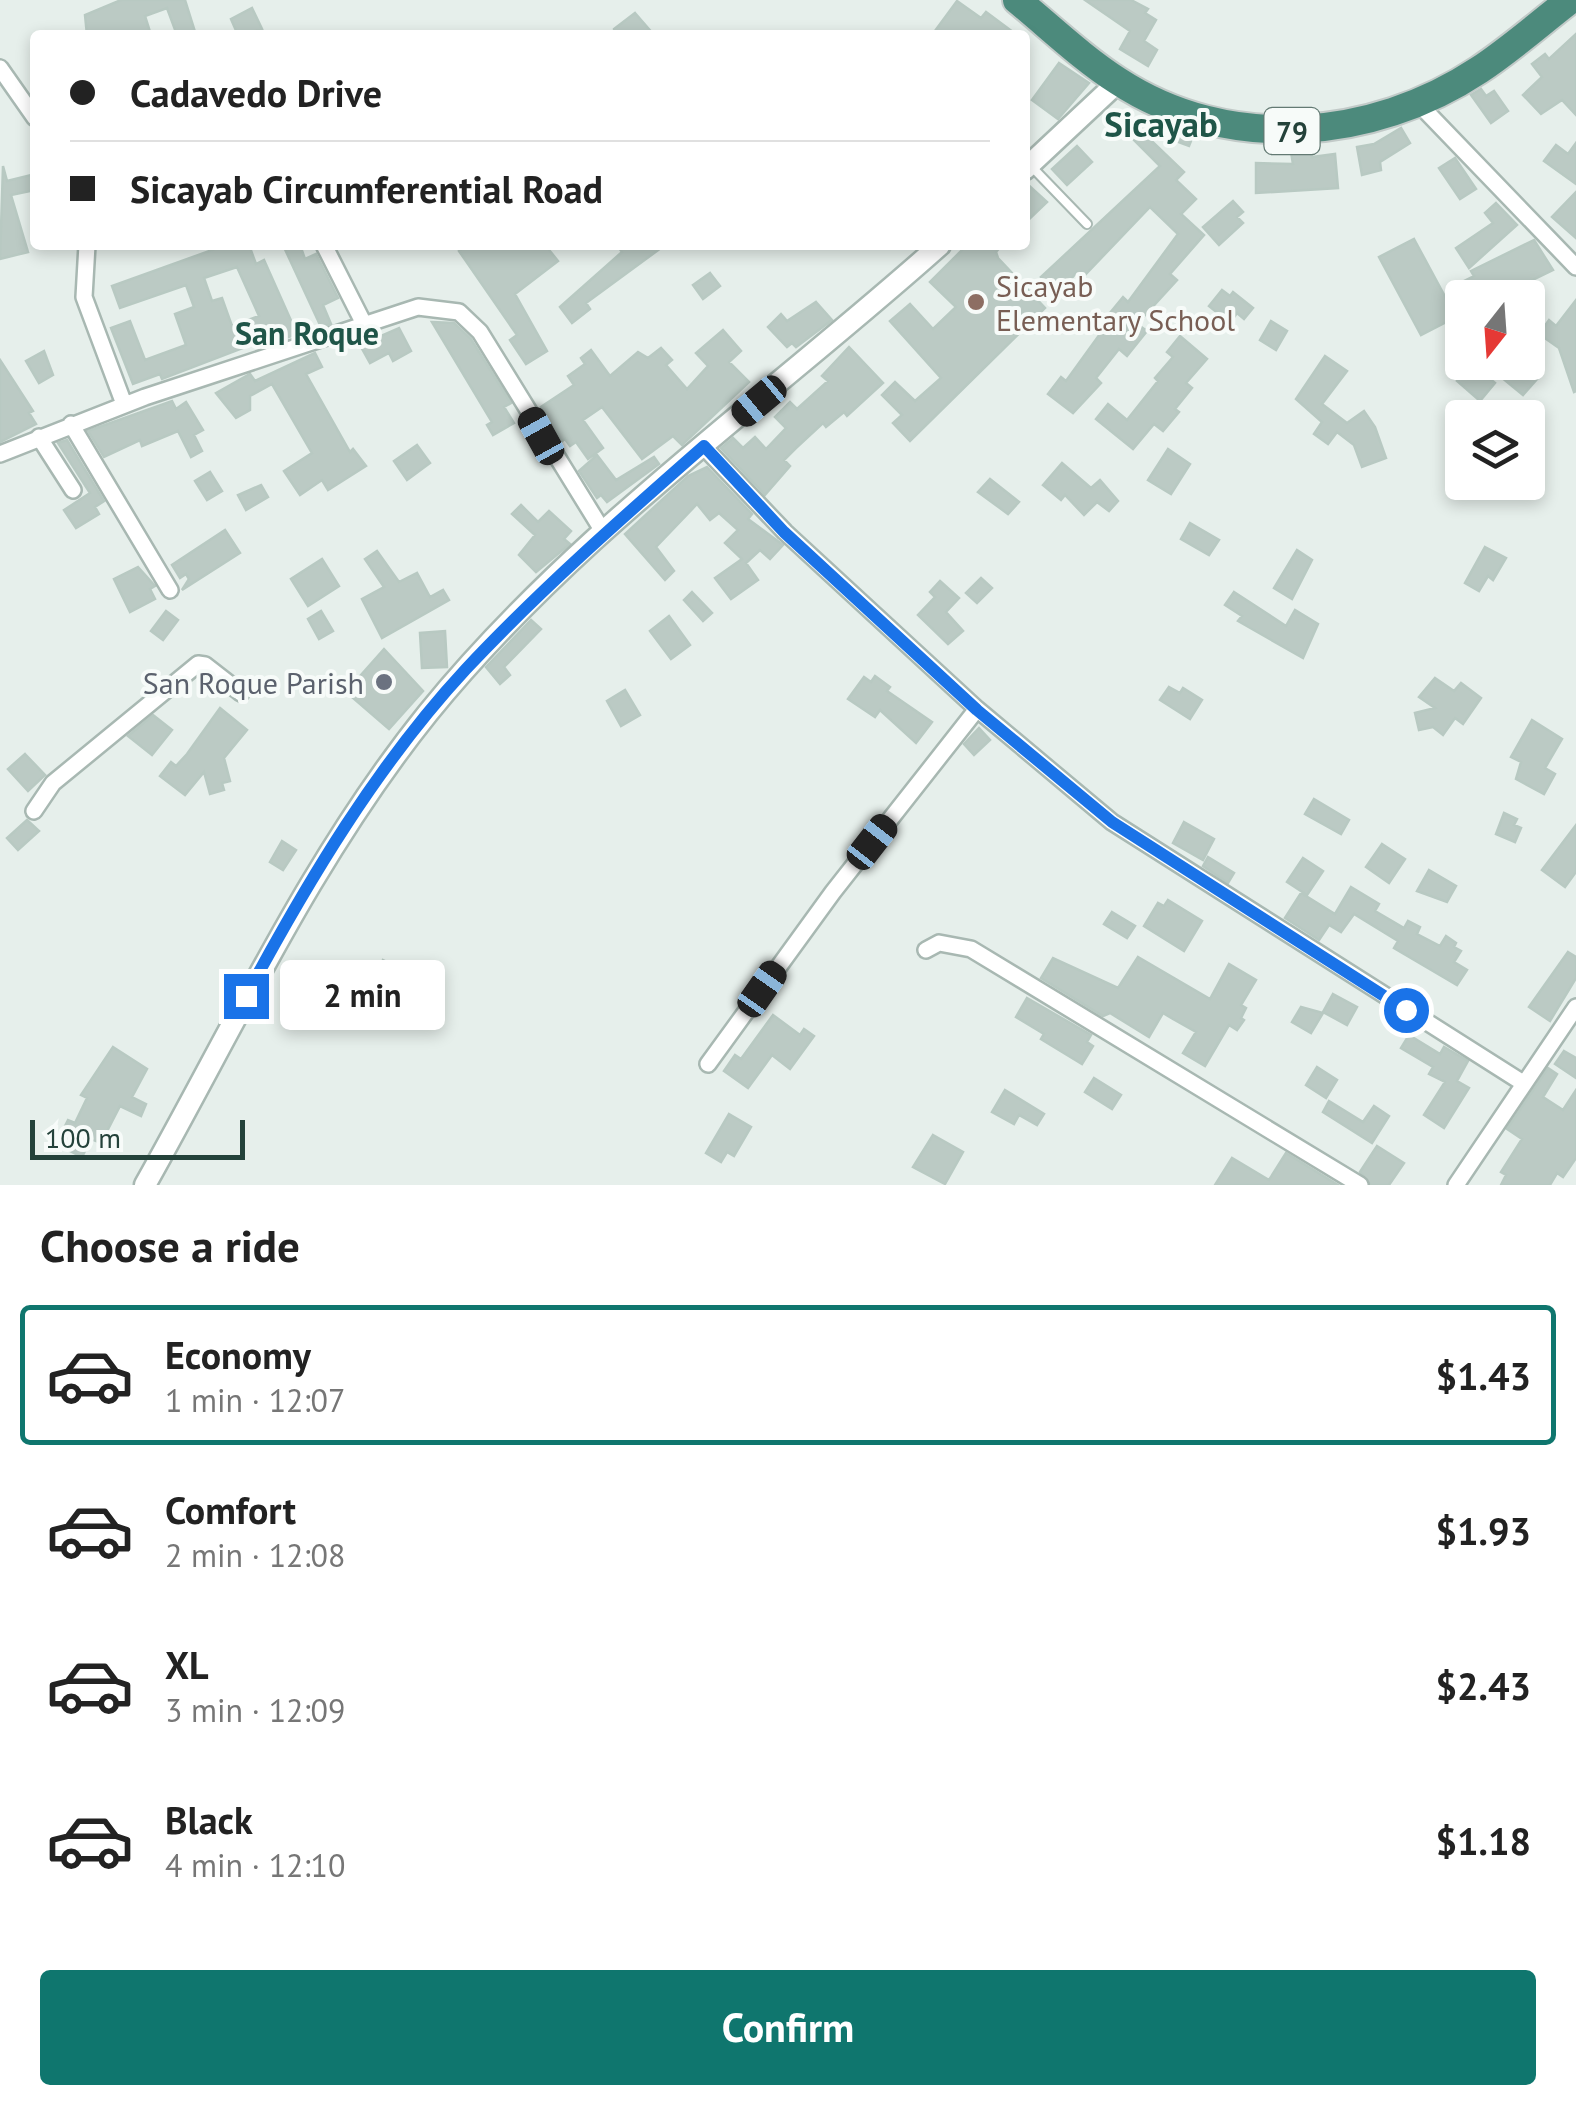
<!DOCTYPE html>
<html lang="en">
<head>
<meta charset="utf-8">
<style>
	body { margin:0; font-family:"PT Sans",sans-serif; background:#f6f6f6; color:#222; height:100vh; display:flex; flex-direction:column; font-size:38px; white-space:nowrap }
	* { box-sizing:border-box; margin:0 }
	p { font-size:32px; color:#767676 }
	.icon { flex:none; width:55px; height:55px; fill:none; stroke:currentColor; stroke-width:2; stroke-linecap:round; stroke-linejoin:round }
	.map { position:relative; height:1185px; overflow:hidden }
	.panel { display:flex; flex-direction:column; background:#fff; flex:1 }
	.panel>* { flex:none }
	.top-card { position:absolute; left:30px; top:30px; width:1000px; height:220px; border-radius:10px; box-shadow:0 5px 15px #0003; display:grid; align-content:center; height:220px; padding:0 40px; background:#fff }
	.needle { width:65px; rotate:197deg }
	.fabs { position:absolute; left:1445px; top:280px; display:grid; gap:20px }
	.fabs a { display:grid; place-items:center; width:100px; height:100px; border-radius:10px; background:#fff; box-shadow:0 5px 15px #0003; font-size:50px }
	.scale { position:absolute; left:30px; bottom:25px; width:215px; box-sizing:border-box; padding-left:10px; border:5px solid #24423a; border-top:0; font-size:28px; line-height:35px; white-space:nowrap; color:#24423a; -webkit-text-stroke:8px #f7fbf9; paint-order:stroke }
	.end { position:absolute; width:45px; height:45px; margin:-22px; border:12px solid #1a73e8; background:#fff; box-shadow:0 0 0 5px #fff }
	.from { border-radius:50% }
	.bubble { position:absolute; height:70px; border-radius:10px; background:#fff; box-shadow:0 5px 15px #0003; font-size:32px; font-weight:700; line-height:70px; text-align:center }
	.car { position:absolute; width:30px; height:60px; margin:-30px -15px; border-radius:12px; box-shadow:0 0 8px 2px #0007; background:linear-gradient(#222 24%,#8ab4d8 0 40%,#222 0 76%,#8ab4d8 0 86%,#222 0) }
	.top-card b { display:flex; align-items:center; gap:35px; height:95px; font-size:38px }
	.top-card b+b { border-top:2px solid #e0e0e0 }
	.top-card i { width:25px; height:25px; background:#222 }
	ul { padding:0; list-style:none }
	li { display:flex; align-items:center; gap:30px; height:140px; margin:0 20px 15px; padding:0 20px; border:5px solid transparent; border-radius:10px }
	li div { flex:1 }
	li b { display:block; font-size:38px }
	li em { font-style:normal; font-weight:700 }
	li.selected { border-color:#0f766e }
	li>.icon { width:90px; height:90px; stroke-width:1.5 }
	h2 { padding:0 40px; font-size:45px; line-height:120px }
	.cta { display:flex; gap:20px; margin-top:auto; padding:20px 40px }
	.cta a { flex:1; height:115px; border-radius:10px; background:#0f766e; color:#fff; font-size:40px; font-weight:700; line-height:115px; text-align:center }
	.map>svg:first-child { display:block }
</style>
</head>
<body>
<div class="map">
<svg width="1576" height="1185" viewBox="0 0 1576 1185">
	<rect width="100%" height="100%" fill="#e6efeb"/>
	<path fill="#bbcac4" stroke="#b8c9c2" stroke-width="2.5" fill-rule="evenodd" d="M121,0H185L196,35H177L167,8L145,16L151,35H87L85,15Z
		M1085,0H1131L1148,9L1145,13L1156,20L1144,41L1157,50L1148,66L1120,49L1130,31Z
		M957,1L981,18L986,12L1017,35H932Z
		M252,8L262,29L238,35L231,19Z
		M635,13L654,35H615L614,29Z
		M1576,34V115L1562,100L1541,114L1523,95L1542,77L1532,64L1545,54L1549,59Z
		M1059,63L1089,83L1058,119L1032,100Z
		M1481,89L1486,96L1494,91L1508,111L1491,123L1471,95Z
		M1166,125L1193,136L1189,146L1162,136Z
		M1137,127L1184,172L1176,180L1196,199L1181,214L1204,235L1170,274L1177,280L1137,324L1147,331L1127,356L1119,349L1096,378L1101,383L1073,413L1048,394L1061,377L1066,381L1113,316L1110,313L1123,297L1128,302L1178,234L1150,207L1083,277L1077,272L1059,293L1041,277L1160,166L1129,135Z
		M1401,128L1410,143L1380,162L1381,170L1362,175L1357,147L1374,144Z
		M1576,143V184L1544,161L1556,145L1568,154Z
		M1077,146L1092,162L1067,185L1052,169Z
		M1311,149L1312,157L1335,154L1338,188L1256,193V163L1293,164L1291,152Z
		M1455,158L1476,189L1460,199L1439,168Z
		M3,166L7,181L35,174V190L11,195L28,252L0,259Z
		M1025,182L1047,202L1025,223Z
		M1576,192V238L1552,217Z
		M1233,201L1243,212L1237,217L1243,223L1219,245L1203,227Z
		M1496,203L1517,225L1469,268L1456,248L1493,223L1485,213Z
		M1414,239L1456,317L1421,335L1379,257Z
		M1534,240L1553,270L1522,285L1526,293L1517,298H1485L1483,293L1473,298L1464,281L1474,276L1471,271Z
		M226,245H249L256,264L264,260L297,334L272,343L269,338L162,379L160,374L133,384L111,328L130,321L145,360L186,345L175,314L194,307L186,285L120,308L112,286ZM237,267L259,316L232,326L222,298L212,301L204,278Z
		M283,245H300L305,259L316,254L338,298L323,305L331,324L321,327Z
		M468,245H545L558,261L515,294L547,351L526,364L510,340L517,335L459,251Z
		M617,245H665L586,303L590,309L572,323L560,307L622,252Z
		M967,245H1002L996,252L998,258L1045,308L910,441L893,423L902,415L882,395L895,382L915,401L941,378L890,321L910,304L933,329L956,307L930,282Z
		M710,273L720,286L703,299L693,285Z
		M1222,290L1230,296L1233,292L1253,308L1244,319L1237,313L1230,323L1209,306Z
		M1576,300V391L1574,392L1559,348L1539,334L1549,320L1556,326Z
		M816,302L832,320L796,347L792,343L787,347L768,327L781,314L787,321Z
		M1271,321L1287,331L1276,350L1260,340Z
		M432,322L454,323L471,339L511,403L504,407L514,423L493,435L487,425L492,422Z
		M399,328L411,351L393,361L389,353L370,363L360,345Z
		M723,330L741,351L729,362L749,382L682,445L673,436L642,459L602,407L583,420L603,448L588,459L576,442L570,446L565,439L561,442L541,407L574,385L568,376L585,364L581,358L591,350L610,376L638,352L648,358L661,348L672,360L666,365L687,389L708,366L696,353Z
		M1180,336L1207,359L1186,383L1192,388L1175,409L1179,412L1163,431L1154,424L1133,449L1096,419L1108,404L1127,420L1158,381L1155,378L1173,357L1167,352Z
		M849,347L883,383L847,416L844,412L826,427L823,423L796,448L784,460L790,466L765,495L721,448L733,438L743,448L755,437L766,449L786,428L775,417L790,402L797,409L828,381L822,376Z
		M44,351L53,375L39,383L26,361Z
		M315,353L322,367L306,374L350,452L353,449L366,466L328,490L322,480L300,495L284,471L312,453L272,384L250,396V410L236,418L216,393L250,374L255,381Z
		M1325,356L1347,371L1322,404L1347,423L1364,411L1375,427L1386,458L1362,467L1354,445L1337,432L1328,444L1314,434L1322,422L1296,399Z
		M0,360L33,411L29,413L36,424L0,442Z
		M1503,362H1521L1539,377L1523,395L1495,372Z
		M1472,364L1495,383L1480,401L1457,381Z
		M172,401L176,409L186,402L203,430L194,435L202,451L191,457L178,431L142,446L140,440L104,457L88,431Z
		M67,440L104,501L95,507L99,514L76,528L64,510L90,493L58,443Z
		M417,445L430,463L407,480L394,461Z
		M1168,449L1190,464L1171,494L1148,480Z
		M597,455L616,480L654,457L659,464L607,502L601,495L597,498L579,471Z
		M1062,463L1091,488L1100,480L1118,501L1109,511L1097,502L1084,515L1065,495L1061,500L1043,485Z
		M707,467L752,514L748,519L783,545L770,559L760,550L746,563L758,580L731,599L715,578L742,559L725,543L738,530L719,513L710,520L697,504L656,547L674,571L665,580L625,534L688,476Z
		M210,472L222,491L207,500L195,481Z
		M990,479L1019,502L1008,514L978,492Z
		M261,485L268,497L246,510L238,495Z
		M521,505L538,522L549,511L571,531L564,539L570,544L536,572L519,555L535,535L512,514Z
		M1190,523L1219,540L1209,555L1181,539Z
		M225,530L240,553L182,590L189,579L186,574L180,578L172,565Z
		M1485,547L1506,558L1493,580L1488,576L1479,591L1465,583Z
		M1297,550L1312,560L1292,599L1274,588Z
		M377,551L399,582L417,573L430,597L443,590L449,600L382,638L362,599L384,587L365,559Z
		M322,559L339,586L308,606L291,579Z
		M138,567L155,586L150,589L155,599L130,612L114,579Z
		M981,578L992,588L977,603L966,593Z
		M940,581L959,598L946,612L963,631L948,644L918,615L935,597L930,592Z
		M692,592L712,613L703,621L684,600Z
		M1234,592L1286,626L1295,610L1318,624L1303,658L1238,621L1242,616L1225,605Z
		M166,611L178,620L163,640L151,631Z
		M321,611L333,631L319,639L308,619Z
		M669,616L690,645L671,659L650,631Z
		M531,620L541,629L504,667L510,675L500,684L486,667Z
		M445,631L447,667L422,668L420,633Z
		M384,649L423,691L389,729L346,692Z
		M875,676L890,687L887,691L932,722L916,743L880,710L875,717L848,699L864,677L871,682Z
		M1435,678L1454,691L1461,683L1481,698L1463,724L1455,718L1443,735L1433,727L1419,730L1415,713L1435,708L1419,697Z
		M1169,687L1180,693L1183,688L1202,700L1190,719L1160,700Z
		M625,690L640,715L621,726L607,701Z
		M220,708L247,730L224,758L230,781L222,783L224,790L210,794L204,772L185,795L160,776L171,762L176,766L187,754Z
		M153,715L172,730L152,755L128,736Z
		M1532,720L1562,739L1545,768L1555,774L1544,794L1516,779L1521,762L1511,757Z
		M979,728L990,740L974,755L964,744Z
		M25,754L45,775L28,791L8,769Z
		M1314,799L1349,820L1341,834L1305,814Z
		M1504,813L1517,819L1514,825L1521,828L1515,842L1496,834Z
		M27,820L39,831L18,850L7,838Z
		M1184,822L1214,839L1203,860L1173,843Z
		M1576,825V872L1565,887L1542,870Z
		M282,841L296,850L283,870L270,862Z
		M1382,844L1405,859L1389,883L1366,867Z
		M1208,857L1234,873L1228,883L1203,866Z
		M1303,858L1323,871L1307,895L1287,882Z
		M1429,870L1456,886L1447,902L1417,891Z
		M1351,887L1379,904L1375,911L1404,928L1408,921L1420,927L1417,934L1440,946L1446,936L1456,943L1454,947L1461,951L1454,962L1467,970L1457,985L1394,948L1398,941L1354,914L1341,932L1329,925L1319,940L1285,918L1301,893L1335,914Z
		M1168,900L1202,921L1184,951L1144,926L1158,903L1164,906Z
		M1112,912L1135,926L1127,938L1104,924Z
		M1568,952L1576,957V978L1550,1021L1529,1007Z
		M1138,957L1210,999L1229,964L1256,980L1241,1005L1246,1008L1241,1018L1244,1020L1237,1030L1229,1025L1205,1066L1183,1053L1196,1032L1173,1019L1163,1013L1149,1037L1110,1013L1103,1016L1041,978L1053,958L1118,988Z
		M383,960L436,987L418,1016L408,1011L414,999L394,989L391,995L370,985Z
		M1333,994L1357,1007L1347,1025L1323,1012Z
		M1027,998L1091,1035L1087,1042L1093,1046L1082,1064L1041,1039L1044,1034L1016,1017Z
		M1301,1007L1323,1013L1311,1033L1292,1022Z
		M773,1015L800,1035L804,1029L814,1036L790,1069L772,1055L748,1088L724,1071L735,1055L741,1059Z
		M1409,1035L1440,1054L1444,1047L1468,1061L1457,1081L1469,1088L1444,1128L1424,1115L1445,1082L1429,1074L1433,1067L1401,1048Z
		M113,1047L147,1069L132,1097L146,1104L141,1116L120,1106L101,1143L91,1139L82,1157L56,1144L68,1120L75,1123L87,1098L81,1095Z
		M1564,1051L1576,1058V1078L1555,1064Z
		M1317,1067L1337,1080L1326,1098L1306,1085Z
		M1548,1068L1557,1074L1543,1097L1563,1110L1576,1090V1158L1563,1177L1557,1173L1550,1185H1501L1506,1175L1501,1172L1522,1139L1507,1129Z
		M1094,1078L1121,1095L1112,1109L1085,1092Z
		M1005,1090L1044,1114L1037,1125L1019,1115L1014,1124L992,1112Z
		M1329,1101L1363,1122L1374,1106L1389,1116L1372,1143L1323,1112Z
		M729,1114L751,1127L734,1156L727,1152L721,1162L706,1153Z
		M933,1135L963,1152L945,1184L913,1167Z
		M1377,1146L1404,1163L1389,1185H1371L1360,1172Z
		M1286,1153L1338,1185H1215L1232,1158L1269,1180Z"/>
	<g fill="none" stroke-linecap="round" stroke-linejoin="round">
		<g stroke="#a8b8b2" stroke-width="12">
			<path id="service" d="M1031,166L1087,224"/>
		</g>
		<g stroke="#a8b8b2" stroke-width="20">
			<path id="minor" d="M0,68L35,118
				M1417,102L1576,267
				M87,245L84,297L124,404
				M324,245L363,322
				M71,424L170,590
				M39,437L73,490
				M704,447L785,532L977,709L1112,822L1523,1083
				M0,454L145,397L418,307L459,312L480,332L604,533
				M34,811L53,783L198,664L205,665L241,693
				M926,950L939,943L971,949L1360,1185
				M708,1064L833,892L977,709
				M1456,1185L1576,1007"/>
		</g>
		<g stroke="#a8b8b2" stroke-width="25">
			<path id="tertiary" d="M1025,169L1118,82
				M145,1185C235,1025 312,857 428,713C573,534 769,398 940,245"/>
		</g>
		<g stroke="#c2cac8" stroke-width="32">
			<path id="trunk" d="M1017,0C1050,27 1082,58 1118,81C1228,153 1372,141 1479,70C1511,49 1540,23 1570,0"/>
		</g>
		<use href="#service" stroke="#fff" stroke-width="8"/>
		<use href="#minor" stroke="#fff" stroke-width="15"/>
		<use href="#tertiary" stroke="#fff" stroke-width="20"/>
		<use href="#trunk" stroke="#4c8a7c" stroke-width="28"/>
	</g>
	<g fill="none" stroke-linecap="round" stroke-linejoin="round">
		<path stroke="#1a73e8" stroke-width="12" d="M246,996C308,881 377,765 466,669C540,590 622,518 704,446L784,532L977,710L1112,822L1406,1010"/>
	</g>
	<circle fill="#8d6e63" stroke="#f7fbf9" stroke-width="4" cx="976" cy="302" r="10"/>
	<circle fill="#6b7280" stroke="#f7fbf9" stroke-width="4" cx="384" cy="682" r="10"/>
	<g text-anchor="middle" dominant-baseline="central" stroke-width="8" stroke-linejoin="round" paint-order="stroke">
		<rect fill="#f7fbf9" stroke="#637a73" stroke-width="2.5" x="1264.5" y="108" width="55" height="46" rx="8"/>
		<g font-size="28" font-weight="bold" fill="#24423a">
			<text x="1292" y="131">79</text>
		</g>
		<g font-size="30" fill="#785e54" stroke="#f7fbf9" text-anchor="start">
			<text x="996" y="285">Sicayab<tspan x="996" dy="34">Elementary School</tspan></text>
		</g>
		<g font-size="30" fill="#5b616d" stroke="#f7fbf9" text-anchor="end">
			<text x="364" y="682">San Roque Parish</text>
		</g>
		<g font-size="32" font-weight="bold" fill="#1f5548" stroke="#f7fbf9">
			<text x="307" y="333">San Roque</text>
		</g>
		<g font-size="35" font-weight="bold" fill="#1f5548" stroke="#f7fbf9">
			<text x="1161" y="124">Sicayab</text>
		</g>
	</g>
</svg>
<div class="fabs">
<a><svg class="needle" viewBox="-14 -14 28 28"><path d="M0-13l5 13h-10z" fill="#e53935"/><path d="M0 13l5-13h-10z" fill="#767676"/></svg></a>
<a><svg class="icon" aria-label="layers" viewBox="0 0 24 24"><path d="M12 4l9 5-9 5-9-5zM3 14l9 5 9-5"/></svg></a>
</div>
<div class="scale">100 m</div>
<i class="end from" style="left:1406px;top:1010px"></i>
<i class="end" style="left:246px;top:996px"></i>
<div class="bubble" style="left:280px;top:960px;width:165px">2 min</div>
<i class="car" style="left:759px;top:401px;rotate:230deg"></i>
<i class="car" style="left:541px;top:436px;rotate:331deg"></i>
<i class="car" style="left:872px;top:842px;rotate:38deg"></i>
<i class="car" style="left:762px;top:989px;rotate:35deg"></i>
<div class="top-card">
<b><i class="from"></i>Cadavedo Drive</b>
<b><i></i>Sicayab Circumferential Road</b>
</div>
</div>
<section class="panel">
<h2>Choose a ride</h2>
<ul>
<li class="selected"><svg class="icon" aria-label="car" viewBox="0 0 24 24"><path d="M5 17H2v-5l4-1 3-4h7l3 4 3 1v5h-3M9 17h6M6 11h13"/><circle cx="7" cy="17" r="2"/><circle cx="17" cy="17" r="2"/></svg><div><b>Economy</b><p>1 min · 12:07</p></div><em>$1.43</em></li>
<li><svg class="icon" aria-label="car" viewBox="0 0 24 24"><path d="M5 17H2v-5l4-1 3-4h7l3 4 3 1v5h-3M9 17h6M6 11h13"/><circle cx="7" cy="17" r="2"/><circle cx="17" cy="17" r="2"/></svg><div><b>Comfort</b><p>2 min · 12:08</p></div><em>$1.93</em></li>
<li><svg class="icon" aria-label="car" viewBox="0 0 24 24"><path d="M5 17H2v-5l4-1 3-4h7l3 4 3 1v5h-3M9 17h6M6 11h13"/><circle cx="7" cy="17" r="2"/><circle cx="17" cy="17" r="2"/></svg><div><b>XL</b><p>3 min · 12:09</p></div><em>$2.43</em></li>
<li><svg class="icon" aria-label="car" viewBox="0 0 24 24"><path d="M5 17H2v-5l4-1 3-4h7l3 4 3 1v5h-3M9 17h6M6 11h13"/><circle cx="7" cy="17" r="2"/><circle cx="17" cy="17" r="2"/></svg><div><b>Black</b><p>4 min · 12:10</p></div><em>$1.18</em></li>
</ul>
<div class="cta"><a>Confirm</a></div>
</section>
</body>
</html>
